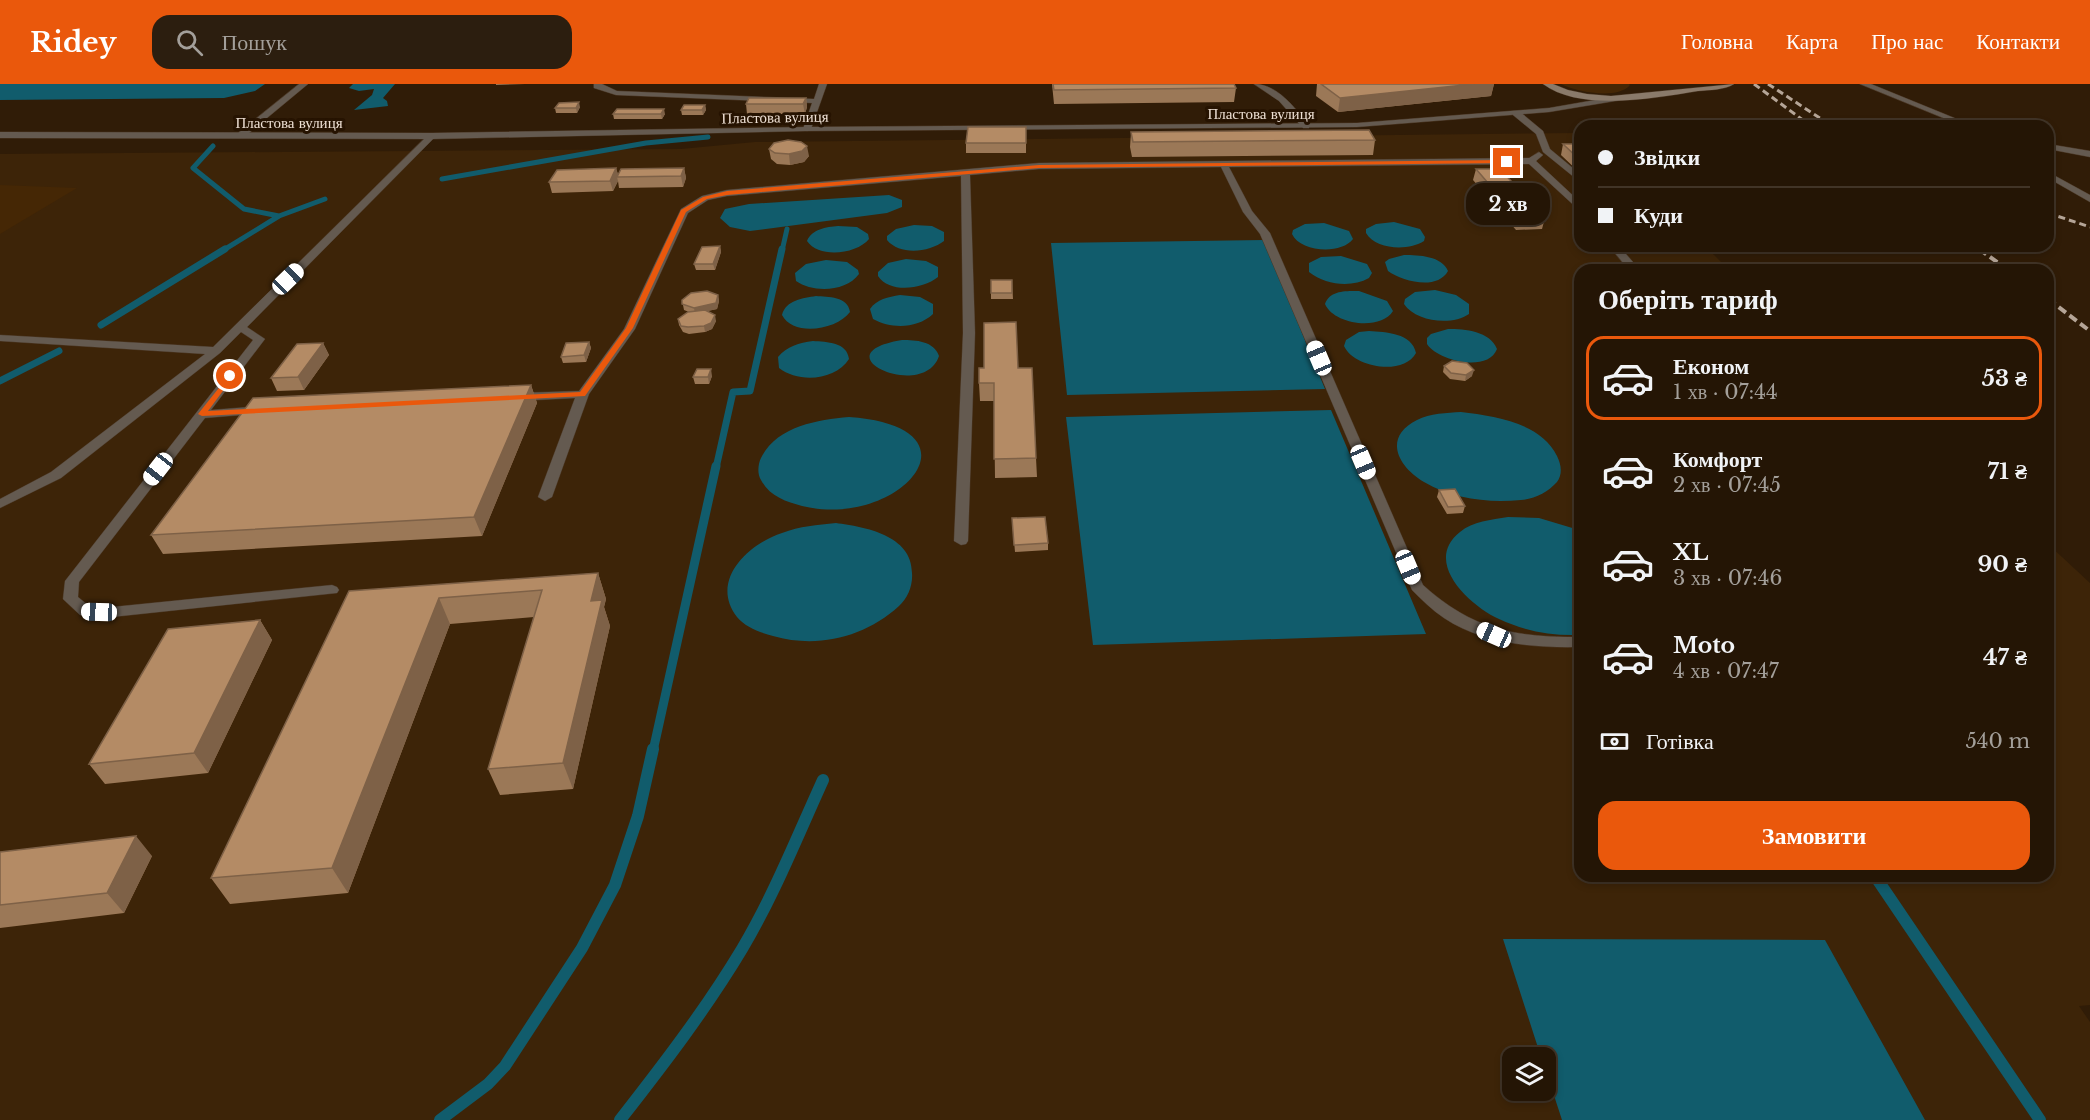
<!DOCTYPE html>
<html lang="uk">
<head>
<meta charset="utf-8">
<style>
	body { margin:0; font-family:"Libre Baskerville",serif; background:#2c1e0f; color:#f1f3f6; height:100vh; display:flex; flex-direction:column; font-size:22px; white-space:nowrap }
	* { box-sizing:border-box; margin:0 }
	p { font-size:20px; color:#a39f9a }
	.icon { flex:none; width:33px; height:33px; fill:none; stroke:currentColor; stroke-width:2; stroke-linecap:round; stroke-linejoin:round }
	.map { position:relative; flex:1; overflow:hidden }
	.side { position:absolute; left:1574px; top:180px; width:480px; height:618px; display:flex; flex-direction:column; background:#241505; border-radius:18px; box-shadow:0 3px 9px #0003,0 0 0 2px #413427 }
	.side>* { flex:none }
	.guide { position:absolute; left:1574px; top:36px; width:480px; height:132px; border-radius:18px; box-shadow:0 3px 9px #0003,0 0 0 2px #413427; display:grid; align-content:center; height:132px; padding:0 24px; background:#241505 }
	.controls { position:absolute; left:1502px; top:963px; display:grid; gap:12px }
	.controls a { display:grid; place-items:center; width:54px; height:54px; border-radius:12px; background:#241505; box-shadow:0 3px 9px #0003,0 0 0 2px #413427; font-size:30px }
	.end { position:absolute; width:27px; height:27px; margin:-14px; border:8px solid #ea580c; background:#fff; box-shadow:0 0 0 3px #fff }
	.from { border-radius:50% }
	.bubble { position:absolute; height:42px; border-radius:18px; background:#241505; box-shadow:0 3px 9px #0003,0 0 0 2px #413427; font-size:20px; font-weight:700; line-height:42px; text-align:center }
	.car { position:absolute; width:18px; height:36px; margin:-18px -9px; border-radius:8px; box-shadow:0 0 4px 2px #0007; background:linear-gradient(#fff 24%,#345 0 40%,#fff 0 76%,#345 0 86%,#fff 0) }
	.guide b { display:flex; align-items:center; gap:21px; height:57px; font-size:22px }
	.guide b+b { border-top:2px solid #413427 }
	.guide i { width:15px; height:15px; background:#f1f3f6 }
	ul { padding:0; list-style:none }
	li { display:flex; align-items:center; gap:18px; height:84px; margin:0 12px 9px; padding:0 12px; border:3px solid transparent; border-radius:18px }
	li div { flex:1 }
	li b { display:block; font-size:22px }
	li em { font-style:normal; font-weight:700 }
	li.active { border-color:#ea580c }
	li>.icon { width:54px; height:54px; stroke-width:1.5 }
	h2 { padding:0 24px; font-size:27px; line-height:72px }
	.pay { display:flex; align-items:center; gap:15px; height:66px; padding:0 24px; font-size:22px }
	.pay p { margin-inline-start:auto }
	.button { display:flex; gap:12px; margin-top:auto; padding:12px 24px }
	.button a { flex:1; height:69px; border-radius:18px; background:#ea580c; color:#fff; font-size:24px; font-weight:700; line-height:69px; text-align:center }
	header { display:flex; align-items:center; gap:36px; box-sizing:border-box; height:84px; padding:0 30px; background:#ea580c; color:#fff }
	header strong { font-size:28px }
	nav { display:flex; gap:33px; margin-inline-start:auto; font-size:21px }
	.search { width:420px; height:54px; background:#2c1e0f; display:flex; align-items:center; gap:15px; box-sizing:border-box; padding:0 21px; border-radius:18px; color:#a39f9a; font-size:22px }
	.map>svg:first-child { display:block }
</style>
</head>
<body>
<header>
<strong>Ridey</strong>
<div class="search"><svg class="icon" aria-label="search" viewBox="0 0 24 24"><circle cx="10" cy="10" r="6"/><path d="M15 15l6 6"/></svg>Пошук</div>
<nav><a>Головна</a><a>Карта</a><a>Про нас</a><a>Контакти</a></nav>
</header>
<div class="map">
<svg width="2090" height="1036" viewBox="0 0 2090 1036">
	<rect width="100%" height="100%" fill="#301c07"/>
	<path fill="#3d2408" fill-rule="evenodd" d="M1579,49L1580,162H1705L1729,186H1580V792H2048V460L2090,499V921L2079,922L2090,938V1036H0V70L681,65L755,58ZM1512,974H1545V1006H1512Z"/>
	<path fill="#452705" d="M1561,0H1629L1630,1C1618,16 1576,8 1561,0Z
		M0,101L77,104L0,150Z"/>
	<path fill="#115c6c" d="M0,0H265L255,7L224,14L0,16Z
		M353,0H395L383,14L387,17L388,22L354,26L372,11L374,5L359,7L349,4Z
		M889,111L902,116V123L887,129L750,147L730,143L720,134L725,125L749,120Z
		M1394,138L1420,145L1425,153L1424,157C1409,167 1376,166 1366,149V145L1376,140Z
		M1324,139L1349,147L1353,155C1341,171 1300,168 1292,150L1293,146L1305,140Z
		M914,141L932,142L944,148V157C930,168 900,172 887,156V152L896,145Z
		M838,142L857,143L868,150L869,155C857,170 819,175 807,157C812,145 826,143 838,142Z
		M1264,156L1325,305L1067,311L1051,159Z
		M1404,171C1419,171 1442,172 1448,187C1437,207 1402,197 1388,187L1385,178L1389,175Z
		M1341,172L1367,180L1372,189L1369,194C1351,204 1326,201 1309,188V179L1321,173Z
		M906,175L926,177L938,183V193C923,205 890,210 878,192V188L888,179Z
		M826,176L847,178L858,186L859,190C846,208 813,209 796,197L795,189L806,180Z
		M1435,206L1456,211L1469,220V230C1452,242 1416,238 1404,220L1405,215L1415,208Z
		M1359,207L1387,217L1393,227C1381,247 1334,241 1325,220C1330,206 1346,207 1359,207Z
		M900,211L920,213L933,220V230C917,245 891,245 873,235L870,225C877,215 888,213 900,211Z
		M816,212C828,213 848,212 850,228C837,246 793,253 782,231C786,216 803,214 816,212Z
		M1448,245C1465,245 1490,247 1497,265C1488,289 1438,277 1427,260V254L1431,250Z
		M1369,247C1386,248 1412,249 1416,269C1404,292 1354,284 1344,262L1346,256L1359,248Z
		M902,256C916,256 934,257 939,272C924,318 817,270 902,256Z
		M813,257C827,258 847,258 849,275C835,297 798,299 779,284L778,273C787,262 799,259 813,257Z
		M1331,326L1426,550L1093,561L1066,333Z
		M1461,328C1495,332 1541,339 1557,372C1561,380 1563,390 1557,398C1548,408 1535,415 1521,416C1487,419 1453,415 1424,398C1397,382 1383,353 1417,336C1430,329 1447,329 1461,328Z
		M849,333C989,343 899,446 802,422C786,418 769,412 761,396C757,390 758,380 761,374C777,342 817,336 849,333Z
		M1508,433L1539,434L1579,446V551C1551,552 1525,547 1499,535C1470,522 1422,478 1460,448C1473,437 1491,436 1508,433Z
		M836,439C865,443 912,451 912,489C913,501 908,514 899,522C865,553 818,565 773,552C761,549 745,543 737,533C709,497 748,460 782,449C800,442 817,441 836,439Z
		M1503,855L1825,856L1925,1036H1562L1545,984V974L1541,973Z"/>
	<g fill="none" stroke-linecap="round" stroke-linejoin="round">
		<path stroke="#115c6c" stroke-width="5" d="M213,62L193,84L244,125L279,132
			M442,95L646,59L708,53
			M222,167L279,132L325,115
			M782,167L787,145"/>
		<path stroke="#115c6c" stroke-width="7" d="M101,241L225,165
			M0,297L59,267
			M716,384L733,308L750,307L782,165"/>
		<path stroke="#115c6c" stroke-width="9" d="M653,667L716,382"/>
		<path stroke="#115c6c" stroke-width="12" d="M1875,792L2040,1036
			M440,1036L488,1000L505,982L582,864L615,801L638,732L653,665
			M620,1036C663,981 706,925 742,865C774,811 797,753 823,696"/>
		<g stroke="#4b3724" stroke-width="1">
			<path id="lane" d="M299,0H308L243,54H237V50Z
				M594,0H602L617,7L814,15L819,0H827L811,45L807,47L803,45L812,19L616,11L594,4Z
				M1254,0C1278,0 1294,24 1309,40V44H1303L1279,17Z
				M1513,27H1519L1543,47L1550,65L1580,90V98L1543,68L1536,50L1513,31Z
				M429,50L436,52L247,243L265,255L211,326L262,322L266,323V329L205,334L79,498L78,513L89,522L112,523L332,501L337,503L339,506L337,509L112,533L80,531L63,515L65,497L253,256L241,248L220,269L61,394L0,424V415L51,388L205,270L0,257V251L213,263Z
				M1539,68L1543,71L1536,77L1580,118V127L1529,80L1229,83L1252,127L1270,149L1423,501C1473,546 1514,553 1580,553V563C1534,564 1483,560 1444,534C1432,526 1422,516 1412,506L1260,150L1243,128L1221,83L1039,85L970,91L975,249L968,457L966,460L961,461L954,457L963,249L961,92L727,112L708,116L688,129L635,245L589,310L552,413L545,417L538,413L575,314L517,317L511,313L517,309L579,307L624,245L681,125L702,112L727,106L1039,79L1529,74Z
				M2048,88L2090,111V118L2048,94Z
				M1609,162H1619L1640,186H1629Z"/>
		</g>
		<g stroke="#4b3724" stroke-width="1">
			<path id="street" d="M1860,0H1871L1974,42H1963Z
				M1618,12H1621V16L1549,28L1357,43L807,47L432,55L0,54V48L432,49L807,43L1357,39L1549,24Z
				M2048,60L2090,67V73L2048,65Z"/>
		</g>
		<g stroke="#4b3724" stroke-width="1">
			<path id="secondary" d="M1543,0H1553L1568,6L1587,10L1611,12L1734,0C1725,6 1709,6 1698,7C1655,14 1580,28 1543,0Z"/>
		</g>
		<use href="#lane" fill="#645a50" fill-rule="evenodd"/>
		<use href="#street" fill="#645a50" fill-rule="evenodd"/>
		<use href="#secondary" fill="#8a7a6a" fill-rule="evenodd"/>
		<path stroke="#b5a597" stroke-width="3" stroke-dasharray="7 4" stroke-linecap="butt" d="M1754,0L1811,42
			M1768,0L1832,42
			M2048,129L2090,143
			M1975,162L1981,167"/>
		<path stroke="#b5a597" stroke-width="4" stroke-dasharray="9 4.5" stroke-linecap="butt" d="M1979,165L2008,186
			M2048,215L2090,247"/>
	</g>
	<path fill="#9b7857" d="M496,0H525L496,1Z
		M1052,0H1234L1236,4L1234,18L1054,20Z
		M1317,0H1494L1491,12L1338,28L1316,12Z
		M806,14L807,23L805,30H747L746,20Z
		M705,21L706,26L703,31H682L681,26Z
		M580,23L577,29H556L555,24Z
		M613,30H665L662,35H614Z
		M1026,43V69H966V59Z
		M1131,48L1375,56L1373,71L1132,73L1130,63Z
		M1563,60H1580V89L1561,71Z
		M769,65L809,72L804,78L790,81L777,80L771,75Z
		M616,84L618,91L684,84L686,94L683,103L619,104L618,97L613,107L552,109L549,98Z
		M1476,85L1545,134L1542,145L1516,146L1473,96Z
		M720,162L721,168L715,186H696L694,180Z
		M991,196H1012L1013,215H991Z
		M718,211L719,217L717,225L707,227L716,237L712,245L705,248L689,250L683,248L679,241L678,235L689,228L684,226L682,216Z
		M589,258L591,264L586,278L563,279L561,273Z
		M323,259L329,271L304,306L277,307L271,294Z
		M1444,282L1472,292L1465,297L1450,295L1443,288Z
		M1018,284L1036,374L1037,393L995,394L994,317H980L979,299Z
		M712,292L709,300H695L693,293Z
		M531,301L537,319L482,452L163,470L151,451Z
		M1439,406L1465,422L1463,429L1447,430L1437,413Z
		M1012,434L1048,459V466L1015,468Z
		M598,489L606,515L604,523L610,542L573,705L500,711L488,685L534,533L450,540L348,809L230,820L211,794L349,507Z
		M260,536L272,556L208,689L105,700L89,680Z
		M0,768L152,772L124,829L0,844Z"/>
	<path fill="#7e6147" d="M1474,0H1494L1491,12L1338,28L1340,14Z
		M806,14L807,23L805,30L803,20Z
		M579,18L580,23L577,29L576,24Z
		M705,21L706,26L703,31L702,26Z
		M664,25L665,30L662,35L661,30Z
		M807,62L809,72L804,78L790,81L789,70Z
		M616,84L619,93H617L618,97L613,107L610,97Z
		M684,84L686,94L683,103L681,92Z
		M720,162L721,168L715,186L713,180Z
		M718,211L719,217L717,225L695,230L694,224Z
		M715,231L716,237L712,245L705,248L704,242Z
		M589,258L591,264L586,278L584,271Z
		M323,259L329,271L304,306L298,293Z
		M711,285L712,292L709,300L708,293Z
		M1474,286L1472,292L1465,297L1466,291Z
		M531,301L537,319L482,452L474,433Z
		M598,489L606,515L604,523L610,542L573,705L563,679L591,517Z
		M439,514L450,540L348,809L332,784Z
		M260,536L272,556L208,689L194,669Z
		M136,752L152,772L124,829L107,809Z"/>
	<path fill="#b48b65" stroke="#7e6147" stroke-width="1.5" d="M1053,0H1234L1236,4L1054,6Z
		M1321,0H1474L1340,14Z
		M749,14H806L803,20H746Z
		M579,18L576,24H555L559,19Z
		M684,21H705L702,26H681Z
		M617,25H664L661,30H613Z
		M968,43H1026V59H966Z
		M1369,46L1375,56L1133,58L1131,48Z
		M788,56L801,58L807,62L802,67L789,70L775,69L769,65L774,59Z
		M1563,60H1580V76Z
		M616,84L610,97L549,98L557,86Z
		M684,84L681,92L617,93L621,85Z
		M1476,85H1500L1545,134L1519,135Z
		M720,162L713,180H694L702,163Z
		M991,196H1012V209H991Z
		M707,207L718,211L716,219L694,224L682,220V216L691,209Z
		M705,226L715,231L711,239L704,242L688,243L681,242L678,235L688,228Z
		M1016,238L1018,284H1032L1036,374L994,375V299H979V284H984V239Z
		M589,258L584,271L561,273L566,259Z
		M323,259L298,293L271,294L297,260Z
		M1452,277L1467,279L1474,286L1466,291L1451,289L1444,282Z
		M697,285H711L708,293H693Z
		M531,301L474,433L151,451L253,314Z
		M1455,405L1465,422L1448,423L1439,406Z
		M1045,433L1048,459L1014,461L1012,434Z
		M598,489L591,517L602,516L563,679L488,685L542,506L439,514L332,784L211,794L349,507Z
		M260,536L194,669L89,680L168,545Z
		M136,752L107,809L0,821V768Z"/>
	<path fill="#ea580c" d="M1507,76L1509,79L1039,84L727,111L707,115L686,128L633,244L585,312L202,332L198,330L230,290L234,292L208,327L580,308L626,244L681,126L703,113L727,107L1039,81Z"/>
	<g text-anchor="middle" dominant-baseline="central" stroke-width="6" stroke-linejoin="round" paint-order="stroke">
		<g font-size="15" fill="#eee0d4" stroke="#261301">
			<text x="1261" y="29">Пластова вулиця</text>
			<text transform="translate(775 33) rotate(-1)">Пластова вулиця</text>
			<text x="289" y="38">Пластова вулиця</text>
		</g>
	</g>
</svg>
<div class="controls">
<a><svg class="icon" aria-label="layers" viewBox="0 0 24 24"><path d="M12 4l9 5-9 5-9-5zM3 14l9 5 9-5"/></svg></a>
</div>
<i class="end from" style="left:230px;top:292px"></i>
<i class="end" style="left:1507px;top:78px"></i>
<div class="bubble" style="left:1466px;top:99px;width:84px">2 хв</div>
<i class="car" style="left:288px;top:195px;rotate:46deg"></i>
<i class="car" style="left:1319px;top:274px;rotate:337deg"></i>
<i class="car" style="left:1363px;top:378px;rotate:157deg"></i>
<i class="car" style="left:158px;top:385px;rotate:218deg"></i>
<i class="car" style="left:1408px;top:483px;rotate:157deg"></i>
<i class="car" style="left:99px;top:528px;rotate:272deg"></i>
<i class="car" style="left:1494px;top:551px;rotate:294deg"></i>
<div class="guide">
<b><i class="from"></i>Звідки</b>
<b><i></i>Куди</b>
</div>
<section class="side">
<h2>Оберіть тариф</h2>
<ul>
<li class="active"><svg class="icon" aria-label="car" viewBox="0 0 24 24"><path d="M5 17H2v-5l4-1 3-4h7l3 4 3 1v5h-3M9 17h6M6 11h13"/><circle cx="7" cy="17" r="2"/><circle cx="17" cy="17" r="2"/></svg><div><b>Економ</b><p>1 хв · 07:44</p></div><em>53 ₴</em></li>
<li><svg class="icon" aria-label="car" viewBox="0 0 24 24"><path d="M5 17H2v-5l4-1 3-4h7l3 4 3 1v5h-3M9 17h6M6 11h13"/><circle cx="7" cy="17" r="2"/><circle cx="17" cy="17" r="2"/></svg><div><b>Комфорт</b><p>2 хв · 07:45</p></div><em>71 ₴</em></li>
<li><svg class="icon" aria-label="car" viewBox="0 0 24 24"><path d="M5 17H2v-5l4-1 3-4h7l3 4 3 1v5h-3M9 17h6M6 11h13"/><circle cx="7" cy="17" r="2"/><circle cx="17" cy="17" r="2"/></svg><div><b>XL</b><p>3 хв · 07:46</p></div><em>90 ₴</em></li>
<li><svg class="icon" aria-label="car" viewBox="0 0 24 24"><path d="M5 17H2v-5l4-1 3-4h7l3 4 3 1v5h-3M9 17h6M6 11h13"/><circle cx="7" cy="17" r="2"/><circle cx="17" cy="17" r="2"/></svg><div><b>Moto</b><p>4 хв · 07:47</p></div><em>47 ₴</em></li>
</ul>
<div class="pay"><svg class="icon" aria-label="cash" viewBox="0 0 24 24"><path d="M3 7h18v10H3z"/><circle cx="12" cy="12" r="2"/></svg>Готівка<p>540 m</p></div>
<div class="button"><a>Замовити</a></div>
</section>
</div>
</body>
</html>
